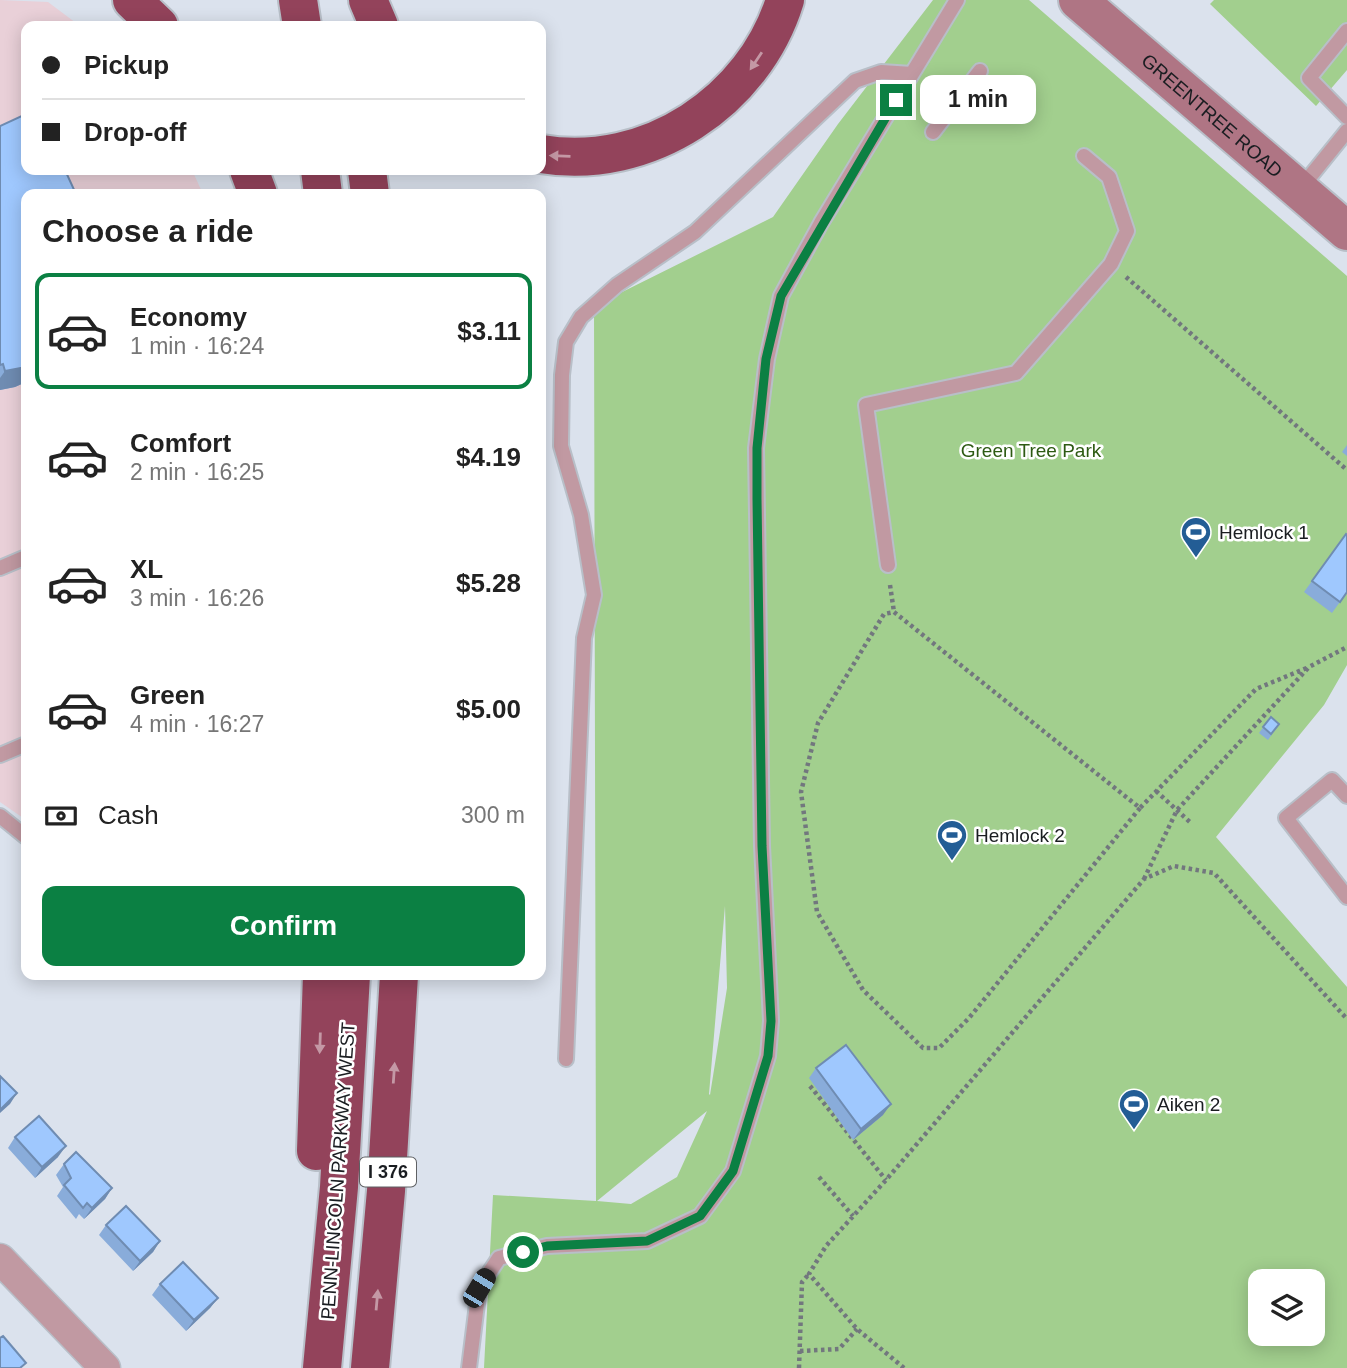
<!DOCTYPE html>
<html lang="en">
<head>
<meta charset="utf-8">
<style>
	body { margin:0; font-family:Helvetica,sans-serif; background:#f6f6f6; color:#222; height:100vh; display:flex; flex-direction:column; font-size:26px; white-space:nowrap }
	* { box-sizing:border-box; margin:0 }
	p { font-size:23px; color:#767676 }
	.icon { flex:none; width:38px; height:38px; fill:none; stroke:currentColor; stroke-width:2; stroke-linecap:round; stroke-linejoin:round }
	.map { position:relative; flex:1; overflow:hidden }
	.sheet { position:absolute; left:21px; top:189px; width:525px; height:791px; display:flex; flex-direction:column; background:#fff; border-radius:14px; box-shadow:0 4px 18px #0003 }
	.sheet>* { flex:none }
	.hud { position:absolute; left:21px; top:21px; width:525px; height:154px; border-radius:14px; box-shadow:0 4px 18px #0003; display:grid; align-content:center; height:154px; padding:0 21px; background:#fff }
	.buttons { position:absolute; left:1248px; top:1269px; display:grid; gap:14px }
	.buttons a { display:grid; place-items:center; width:77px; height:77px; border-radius:14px; background:#fff; box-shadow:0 4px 18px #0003; font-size:35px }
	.end { position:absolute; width:32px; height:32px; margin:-16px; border:9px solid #0b8043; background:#fff; box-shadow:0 0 0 4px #fff }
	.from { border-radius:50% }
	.bubble { position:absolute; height:49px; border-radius:14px; background:#fff; box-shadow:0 4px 18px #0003; font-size:23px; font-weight:700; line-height:49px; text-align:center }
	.car { position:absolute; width:21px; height:42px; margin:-21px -10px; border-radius:9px; box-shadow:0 0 5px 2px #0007; background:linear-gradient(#222 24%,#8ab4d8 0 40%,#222 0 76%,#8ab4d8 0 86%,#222 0) }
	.hud b { display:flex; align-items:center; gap:24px; height:66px; font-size:26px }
	.hud b+b { border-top:2px solid #e0e0e0 }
	.hud i { width:18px; height:18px; background:#222 }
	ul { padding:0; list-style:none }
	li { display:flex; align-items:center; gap:21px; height:116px; margin:0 14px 10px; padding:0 7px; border:4px solid transparent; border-radius:14px }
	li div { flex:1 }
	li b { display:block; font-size:26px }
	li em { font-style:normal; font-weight:700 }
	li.selected { border-color:#0b8043 }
	li>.icon { width:63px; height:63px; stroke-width:1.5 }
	h2 { padding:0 21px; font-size:32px; line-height:84px }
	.pay { display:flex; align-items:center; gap:18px; height:77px; padding:0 21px; font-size:26px }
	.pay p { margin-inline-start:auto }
	.action { display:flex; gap:14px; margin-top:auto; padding:14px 21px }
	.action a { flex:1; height:80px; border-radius:14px; background:#0b8043; color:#fff; font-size:28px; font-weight:700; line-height:80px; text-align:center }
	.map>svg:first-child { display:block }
</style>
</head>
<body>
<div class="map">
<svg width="1347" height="1368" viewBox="0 0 1347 1368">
	<rect width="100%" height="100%" fill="#dbe2ed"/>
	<path fill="#e9d0d8" d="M0,0L48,2L80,26H26V170H192L203,194H26V820L0,802Z"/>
	<path fill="#a2cf8e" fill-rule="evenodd" d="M933,0H1029L1347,276V665L1324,705L1216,837L1347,987V1368H484L493,1195L596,1201L594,306L773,217L838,124ZM725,906L727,988L710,1095L709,1094ZM707,1111L677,1177L631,1204L597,1201ZM1260,1281H1312V1334H1260Z
		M1214,0H1347V70L1316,106L1210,4Z"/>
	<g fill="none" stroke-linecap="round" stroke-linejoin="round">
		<g stroke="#b8bfc8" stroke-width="18">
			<path id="service" d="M1347,31L1309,78L1347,117
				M933,132L980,71
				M1300,189L1347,131
				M888,565L866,405L1016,373L1111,264L1127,231L1109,177L1084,156
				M0,568L26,557
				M0,755L26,744
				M1347,796L1332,780L1286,818L1347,897
				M0,816L26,837
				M566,1059L584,638L594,595L581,515L561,446L562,375L566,342L581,317L617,285L695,232L855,81L881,72L912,74
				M469,1368L479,1288L499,1258L547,1246L647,1241L700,1216L733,1171L768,1056L771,1021L762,846L756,448L767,359L781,296L821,223L957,0"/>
		</g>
		<g stroke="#b8bfc8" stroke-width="33">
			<path id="minor" d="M0,1259L105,1368"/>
		</g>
		<g stroke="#b8bfc8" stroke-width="42">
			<g id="secondary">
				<path id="s1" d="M1078,0L1347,231"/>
			</g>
		</g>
		<g stroke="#b8bfc8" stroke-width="42">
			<path id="motorway" d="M132,0L159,26
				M298,0L302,26
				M368,0L379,26
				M541,154C648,172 754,101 785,0
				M249,170L258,194
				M320,170L323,194
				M367,170L370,194
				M316,1151L322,975
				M322,1368L339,1187L351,975
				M370,1368L386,1191L399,975"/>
		</g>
		<path stroke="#72777e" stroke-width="4.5" stroke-dasharray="3.5 3.5" stroke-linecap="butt" d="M1126,277L1347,470
			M890,585L894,612
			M1156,791L1192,824
			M1140,808L969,1018L939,1048H923L863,990L817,912L801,792L818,723L884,614L894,612L1140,808L1256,689L1309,667
			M1144,879L1177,810L1309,667L1347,647
			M810,1086L886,1180
			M819,1177L853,1216
			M800,1351L839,1349L857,1329
			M799,1368L802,1282L809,1274
			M904,1368L857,1329L809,1274L826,1246L886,1180L1144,879L1174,866L1214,873L1347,1019"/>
		<use href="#service" stroke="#c199a2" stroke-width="14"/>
		<use href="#minor" stroke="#c199a2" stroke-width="30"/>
		<use href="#secondary" stroke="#af7584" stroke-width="38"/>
		<use href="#motorway" stroke="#93435b" stroke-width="38"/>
	</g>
	<path fill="#89acda" d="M0,126L26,194V382L15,387L0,390Z
		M1347,445V456L1342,452Z
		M1346,534L1347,592L1332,613L1304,592Z
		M1271,717L1279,724L1268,740L1259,733Z
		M816,1068L883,1115L853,1140L809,1078Z
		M15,1137L58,1157L35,1178L8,1148Z
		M64,1164L112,1188L105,1199L84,1219L79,1214L76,1219L57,1196L63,1187L56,1175Z
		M106,1225L160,1241L153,1252L133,1271L99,1235Z
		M160,1284L218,1298L210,1308L186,1331L152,1295Z"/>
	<path fill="#6f8cb2" d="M26,367V382L15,387L0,390V378L5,371Z
		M17,1093L10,1104L0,1113V1110Z
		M891,1104L883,1115L853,1140L861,1129Z
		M66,1146L58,1157L35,1178L42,1167Z
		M112,1188L105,1199L84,1219L92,1208Z
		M160,1241L153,1252L133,1271L140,1261Z
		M218,1298L210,1308L186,1331L194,1320Z"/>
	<path fill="#9fc8fe" stroke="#6f8cb2" stroke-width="2" d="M26,114V170H65L76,194H26V367L5,371L3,364L0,365V126Z
		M1346,534L1347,535V592L1340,602L1312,581Z
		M1271,717L1279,724L1271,734L1263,727Z
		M846,1045L891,1104L861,1129L816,1068Z
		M0,1076L17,1093L0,1110Z
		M39,1116L66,1146L42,1167L15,1137Z
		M76,1152L112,1188L92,1208L87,1203L83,1208L64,1185L71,1178L64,1164Z
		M126,1206L160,1241L140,1261L106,1225Z
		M183,1262L218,1298L194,1320L160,1284Z
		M3,1336L26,1363L20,1368H0V1338Z"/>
	<defs><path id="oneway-solid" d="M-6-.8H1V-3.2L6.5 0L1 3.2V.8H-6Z" transform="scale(1.75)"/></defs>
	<g fill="#c498a5">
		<use href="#oneway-solid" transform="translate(756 61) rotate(124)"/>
		<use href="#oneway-solid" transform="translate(560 156) rotate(-178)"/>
		<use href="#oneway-solid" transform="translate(320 1043) rotate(92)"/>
		<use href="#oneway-solid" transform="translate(394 1073) rotate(-86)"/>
		<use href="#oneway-solid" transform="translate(377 1300) rotate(-85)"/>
	</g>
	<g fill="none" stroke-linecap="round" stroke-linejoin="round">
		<path stroke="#0b8043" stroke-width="9" d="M523,1252L547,1246L647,1241L700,1216L733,1171L768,1056L771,1021L762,846L757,499V448L766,359L781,296L896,100"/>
	</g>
	<defs>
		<g id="stadium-pin" transform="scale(1.575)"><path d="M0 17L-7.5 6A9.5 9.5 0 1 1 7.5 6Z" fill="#235d95" stroke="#fff"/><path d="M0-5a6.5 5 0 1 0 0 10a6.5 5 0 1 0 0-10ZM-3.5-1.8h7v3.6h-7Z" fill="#fff"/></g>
	</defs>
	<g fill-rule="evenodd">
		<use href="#stadium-pin" x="1196" y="532"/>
		<use href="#stadium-pin" x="952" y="835"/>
		<use href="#stadium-pin" x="1134" y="1104"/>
	</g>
	<g text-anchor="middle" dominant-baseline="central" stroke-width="5" stroke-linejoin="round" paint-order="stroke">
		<rect fill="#fff" stroke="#5f6164" stroke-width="2" x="360" y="1157.5" width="56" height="29" rx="5"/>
		<g font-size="18" font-weight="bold" fill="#1a1d21">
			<text x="388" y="1172">I 376</text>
		</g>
		<g font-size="19" fill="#1a1d21" stroke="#fff">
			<text stroke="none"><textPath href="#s1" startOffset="177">GREENTREE ROAD</textPath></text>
			<text transform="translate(338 1171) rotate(-86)">PENN-LINCOLN PARKWAY WEST</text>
		</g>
		<g font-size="19" fill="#2d5a13" stroke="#fff">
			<text x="1031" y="450">Green Tree Park</text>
		</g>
		<g font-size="19" fill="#1a1d21" stroke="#fff" text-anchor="start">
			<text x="1219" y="532">Hemlock 1</text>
			<text x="975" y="835">Hemlock 2</text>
			<text x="1157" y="1104">Aiken 2</text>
		</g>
	</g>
</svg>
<div class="buttons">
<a><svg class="icon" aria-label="layers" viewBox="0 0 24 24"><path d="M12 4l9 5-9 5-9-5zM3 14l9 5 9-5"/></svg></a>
</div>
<i class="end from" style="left:523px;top:1252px"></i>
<i class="end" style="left:896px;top:100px"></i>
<div class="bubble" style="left:920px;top:75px;width:116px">1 min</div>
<i class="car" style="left:479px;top:1288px;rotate:31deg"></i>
<div class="hud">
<b><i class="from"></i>Pickup</b>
<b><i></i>Drop-off</b>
</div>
<section class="sheet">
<h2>Choose a ride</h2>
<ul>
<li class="selected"><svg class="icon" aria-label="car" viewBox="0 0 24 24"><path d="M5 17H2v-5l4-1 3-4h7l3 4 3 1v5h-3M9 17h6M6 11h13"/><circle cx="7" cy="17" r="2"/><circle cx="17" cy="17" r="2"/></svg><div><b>Economy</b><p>1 min · 16:24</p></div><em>$3.11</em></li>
<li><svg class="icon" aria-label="car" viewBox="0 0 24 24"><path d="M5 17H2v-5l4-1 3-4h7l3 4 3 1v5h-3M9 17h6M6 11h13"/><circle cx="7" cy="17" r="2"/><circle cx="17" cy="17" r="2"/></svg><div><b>Comfort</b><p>2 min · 16:25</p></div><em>$4.19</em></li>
<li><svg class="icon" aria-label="car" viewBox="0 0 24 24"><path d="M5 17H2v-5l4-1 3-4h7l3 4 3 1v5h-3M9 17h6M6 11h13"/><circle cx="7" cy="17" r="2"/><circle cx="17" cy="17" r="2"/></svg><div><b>XL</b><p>3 min · 16:26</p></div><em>$5.28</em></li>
<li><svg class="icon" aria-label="car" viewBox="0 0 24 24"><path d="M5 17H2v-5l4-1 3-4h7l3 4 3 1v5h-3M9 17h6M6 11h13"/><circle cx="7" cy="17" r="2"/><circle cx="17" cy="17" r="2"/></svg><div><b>Green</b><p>4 min · 16:27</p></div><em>$5.00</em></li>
</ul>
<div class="pay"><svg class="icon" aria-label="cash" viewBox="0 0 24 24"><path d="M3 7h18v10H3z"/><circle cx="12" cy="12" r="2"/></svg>Cash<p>300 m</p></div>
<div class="action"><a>Confirm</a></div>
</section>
</div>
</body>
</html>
